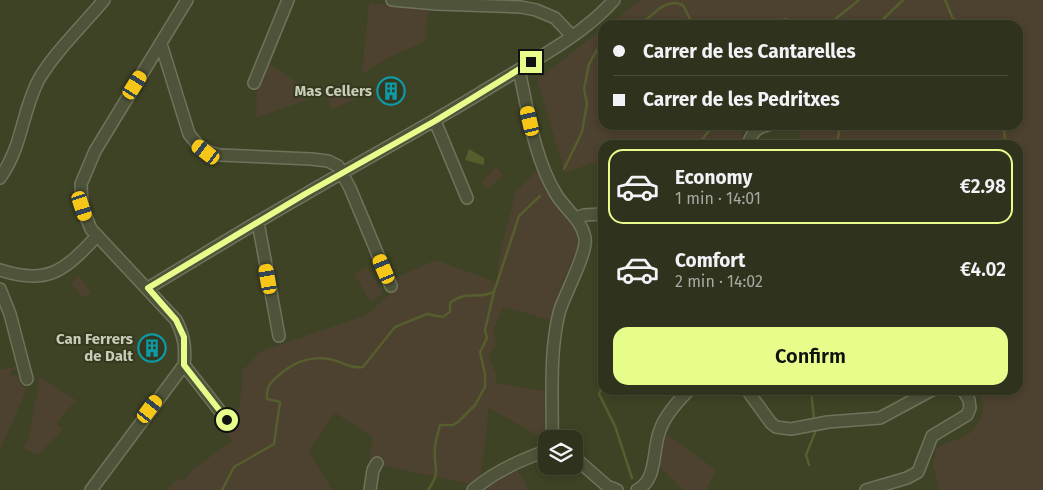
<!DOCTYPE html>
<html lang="en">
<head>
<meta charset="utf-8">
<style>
	body { margin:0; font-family:"Fira Sans",sans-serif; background:#373a25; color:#f1f3f6; height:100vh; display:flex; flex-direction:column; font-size:19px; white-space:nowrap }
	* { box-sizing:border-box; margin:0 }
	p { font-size:16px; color:#a7aaa3 }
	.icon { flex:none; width:28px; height:28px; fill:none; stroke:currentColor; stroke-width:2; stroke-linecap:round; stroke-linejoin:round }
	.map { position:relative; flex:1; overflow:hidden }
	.details { position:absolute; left:598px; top:140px; width:425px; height:255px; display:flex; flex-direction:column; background:#2f321c; border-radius:15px; box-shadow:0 2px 8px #0003,0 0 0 1px #4a4d3b }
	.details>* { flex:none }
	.guide { position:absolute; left:598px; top:20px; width:425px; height:110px; border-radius:15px; box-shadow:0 2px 8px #0003,0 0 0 1px #4a4d3b; display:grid; align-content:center; height:110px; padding:0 15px; background:#2f321c }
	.tools { position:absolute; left:538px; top:430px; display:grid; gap:10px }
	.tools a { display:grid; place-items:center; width:45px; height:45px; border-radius:10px; background:#2f321c; box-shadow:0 2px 8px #0003,0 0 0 1px #4a4d3b; font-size:25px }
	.end { position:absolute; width:22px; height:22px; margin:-11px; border:6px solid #e6fd8c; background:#111; box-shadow:0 0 0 2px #111 }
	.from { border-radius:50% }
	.car { position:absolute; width:15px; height:30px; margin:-15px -8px; border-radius:6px; box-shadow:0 0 4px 1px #0007; background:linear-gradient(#f5c518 24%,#345 0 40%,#f5c518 0 76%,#345 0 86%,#f5c518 0) }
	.guide b { display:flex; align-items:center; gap:18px; height:48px; font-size:19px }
	.guide b+b { border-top:1px solid #4a4d3b }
	.guide i { width:12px; height:12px; background:#f1f3f6 }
	ul { padding:9px 0 0; list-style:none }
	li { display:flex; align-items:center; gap:15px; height:75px; margin:0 10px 8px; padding:0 5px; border:2px solid transparent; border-radius:15px }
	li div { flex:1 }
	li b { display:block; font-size:19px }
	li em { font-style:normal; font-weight:600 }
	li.current { border-color:#e6fd8c }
	li>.icon { width:45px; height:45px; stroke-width:1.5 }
	.button { display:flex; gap:10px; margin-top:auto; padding:10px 15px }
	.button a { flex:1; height:58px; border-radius:15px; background:#e6fd8c; color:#111; font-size:20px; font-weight:600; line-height:58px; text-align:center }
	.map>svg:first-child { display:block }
</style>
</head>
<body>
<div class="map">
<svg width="1043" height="490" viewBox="0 0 1043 490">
	<rect width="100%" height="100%" fill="#3f4325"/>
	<path fill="#4d412f" d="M640,0H1043V490H939L933,466L936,449C955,436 973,441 981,416C985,405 983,401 979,390H1018V145H802L799,134L800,125H1018V25H608Z
		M369,3L428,9L426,41L390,57L362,74Z
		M602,29V125H749L743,130L740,145H602V162L599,161L565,173L537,80Z
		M268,63L317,96L256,118L257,89L261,85Z
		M355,84L361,96L332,110L326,96Z
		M496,167L504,175L488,190L481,182Z
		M538,169L548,192L576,232L578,240L577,248L559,290L551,320L503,307L493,331L496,344L488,356L497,376L496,383L545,391L544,439L489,408L481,476L471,484L384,466V460L380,456H373L369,459L373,437L335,413L309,451L332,490H166L179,478L183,481L193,469L232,441L227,434L240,404L243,370L261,351L364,316L397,288L395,278L436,260L496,282L502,244L516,192Z
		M367,267L383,294L370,301L354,274Z
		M79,276L91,292L83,298L71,283Z
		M17,366V369L11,370V376L19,375L21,385L27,389L0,450V370Z
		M40,377L76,400L56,424L63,429L38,455L23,448L28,440Z
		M665,433L716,470L706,490H683L658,465Z
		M517,470L529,490H489L486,487Z"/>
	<path fill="#565e2e" d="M469,149L484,158V165L465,160Z"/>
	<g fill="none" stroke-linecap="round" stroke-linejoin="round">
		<path stroke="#565e2e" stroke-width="2.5" d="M945,0L953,19L963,22L964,25
			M637,25C652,19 658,3 676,3L683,5L693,25
			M762,25L787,19L797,25
			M820,25L834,20L859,0
			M877,25L903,0
			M1003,125L1006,145
			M698,145L707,133L716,125
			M840,145L838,138L839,131L851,125
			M564,169L582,132L587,104L584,89L589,64L602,41
			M602,387L599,394L615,426L632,478
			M811,390L814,419
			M809,465L806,455L816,430
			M222,490L234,467L274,444L280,402L267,399C266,387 270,383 278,376C292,363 310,356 329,359C341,361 350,369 363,367L395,327L427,314L443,317L450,312V303C466,290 477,300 494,292L519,216L540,196
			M428,490C442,471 433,468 435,449C435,441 438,433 440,425H453L459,421L475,405L485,387V374L480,352L487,338L485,330L494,292"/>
		<g stroke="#6f735b" stroke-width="14">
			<path id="minor" d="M392,0L437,4L521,7L536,10L555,18L571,35
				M161,44L189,134C198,146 205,152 220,155L311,159L328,161L338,166L350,188L391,286
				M519,70C528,110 534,158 556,194C565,209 582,220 585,238C588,252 564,295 559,313C549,354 553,397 552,439
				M254,83L288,0
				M435,121L467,198
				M748,145C751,134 756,127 768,125
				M0,178C23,145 21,115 38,81C52,55 84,24 104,0
				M576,218L584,215L602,214
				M258,222L279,336
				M0,270C48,286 65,270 97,236
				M148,288C200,257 251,225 304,195C365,159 427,126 487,89C530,62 580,38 614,0
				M0,289L10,314L27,379
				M184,365L227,420
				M747,390L771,423L776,427L791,429L828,422L880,418L932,390
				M574,457L607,486L617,490
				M91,490L184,365C186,348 184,336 176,320L91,229L82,207L81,184L95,151L187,0
				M370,490L373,470L377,463
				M473,490C494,472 520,460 546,451
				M637,490C658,480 652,449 660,430C665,415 678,401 689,390
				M866,490L907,478L918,472L932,436L967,415L970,408L969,400L963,390"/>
		</g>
		<use href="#minor" stroke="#4e533a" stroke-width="11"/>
	</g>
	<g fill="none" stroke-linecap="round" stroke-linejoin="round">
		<path stroke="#e6fd8c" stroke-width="6" d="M227,420L184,365V337L176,320L148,288L305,194L435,121L531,62"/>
	</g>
	<defs>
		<g id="building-ring" transform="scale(1.4375)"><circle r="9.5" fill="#34381e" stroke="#0f9aa8" stroke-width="1.5"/><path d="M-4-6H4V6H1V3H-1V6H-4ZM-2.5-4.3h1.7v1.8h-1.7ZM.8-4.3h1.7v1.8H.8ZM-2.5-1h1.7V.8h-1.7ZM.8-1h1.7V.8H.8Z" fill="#0f9aa8"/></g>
	</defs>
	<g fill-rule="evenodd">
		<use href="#building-ring" x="391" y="91"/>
		<use href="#building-ring" x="152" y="348"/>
	</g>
	<g text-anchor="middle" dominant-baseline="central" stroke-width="4" stroke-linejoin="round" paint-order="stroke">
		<g font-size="15" font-weight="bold" fill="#c8cdb7" stroke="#34381e" text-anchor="end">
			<text x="372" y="91">Mas Cellers</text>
			<text x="133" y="339">Can Ferrers<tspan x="133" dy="17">de Dalt</tspan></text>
		</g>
	</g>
</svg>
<div class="tools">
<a><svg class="icon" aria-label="layers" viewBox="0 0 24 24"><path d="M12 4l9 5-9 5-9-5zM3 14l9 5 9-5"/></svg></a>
</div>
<i class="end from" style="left:227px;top:420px"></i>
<i class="end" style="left:531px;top:62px"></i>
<i class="car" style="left:135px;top:85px;rotate:32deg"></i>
<i class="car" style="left:530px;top:121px;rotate:347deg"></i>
<i class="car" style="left:206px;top:152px;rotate:307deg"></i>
<i class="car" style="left:82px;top:206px;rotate:162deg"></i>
<i class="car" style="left:384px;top:269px;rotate:337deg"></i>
<i class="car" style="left:268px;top:279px;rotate:350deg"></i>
<i class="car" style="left:150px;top:409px;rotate:37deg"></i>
<div class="guide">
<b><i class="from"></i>Carrer de les Cantarelles</b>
<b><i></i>Carrer de les Pedritxes</b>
</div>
<section class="details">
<ul>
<li class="current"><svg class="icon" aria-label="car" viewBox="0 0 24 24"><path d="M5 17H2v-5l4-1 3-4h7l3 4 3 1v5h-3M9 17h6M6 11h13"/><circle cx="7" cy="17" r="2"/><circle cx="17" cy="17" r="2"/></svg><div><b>Economy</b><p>1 min · 14:01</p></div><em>€2.98</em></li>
<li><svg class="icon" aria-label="car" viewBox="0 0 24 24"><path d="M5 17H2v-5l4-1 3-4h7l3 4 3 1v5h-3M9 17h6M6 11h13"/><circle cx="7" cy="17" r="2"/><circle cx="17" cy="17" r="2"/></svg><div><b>Comfort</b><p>2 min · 14:02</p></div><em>€4.02</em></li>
</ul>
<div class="button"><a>Confirm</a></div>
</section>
</div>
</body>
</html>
